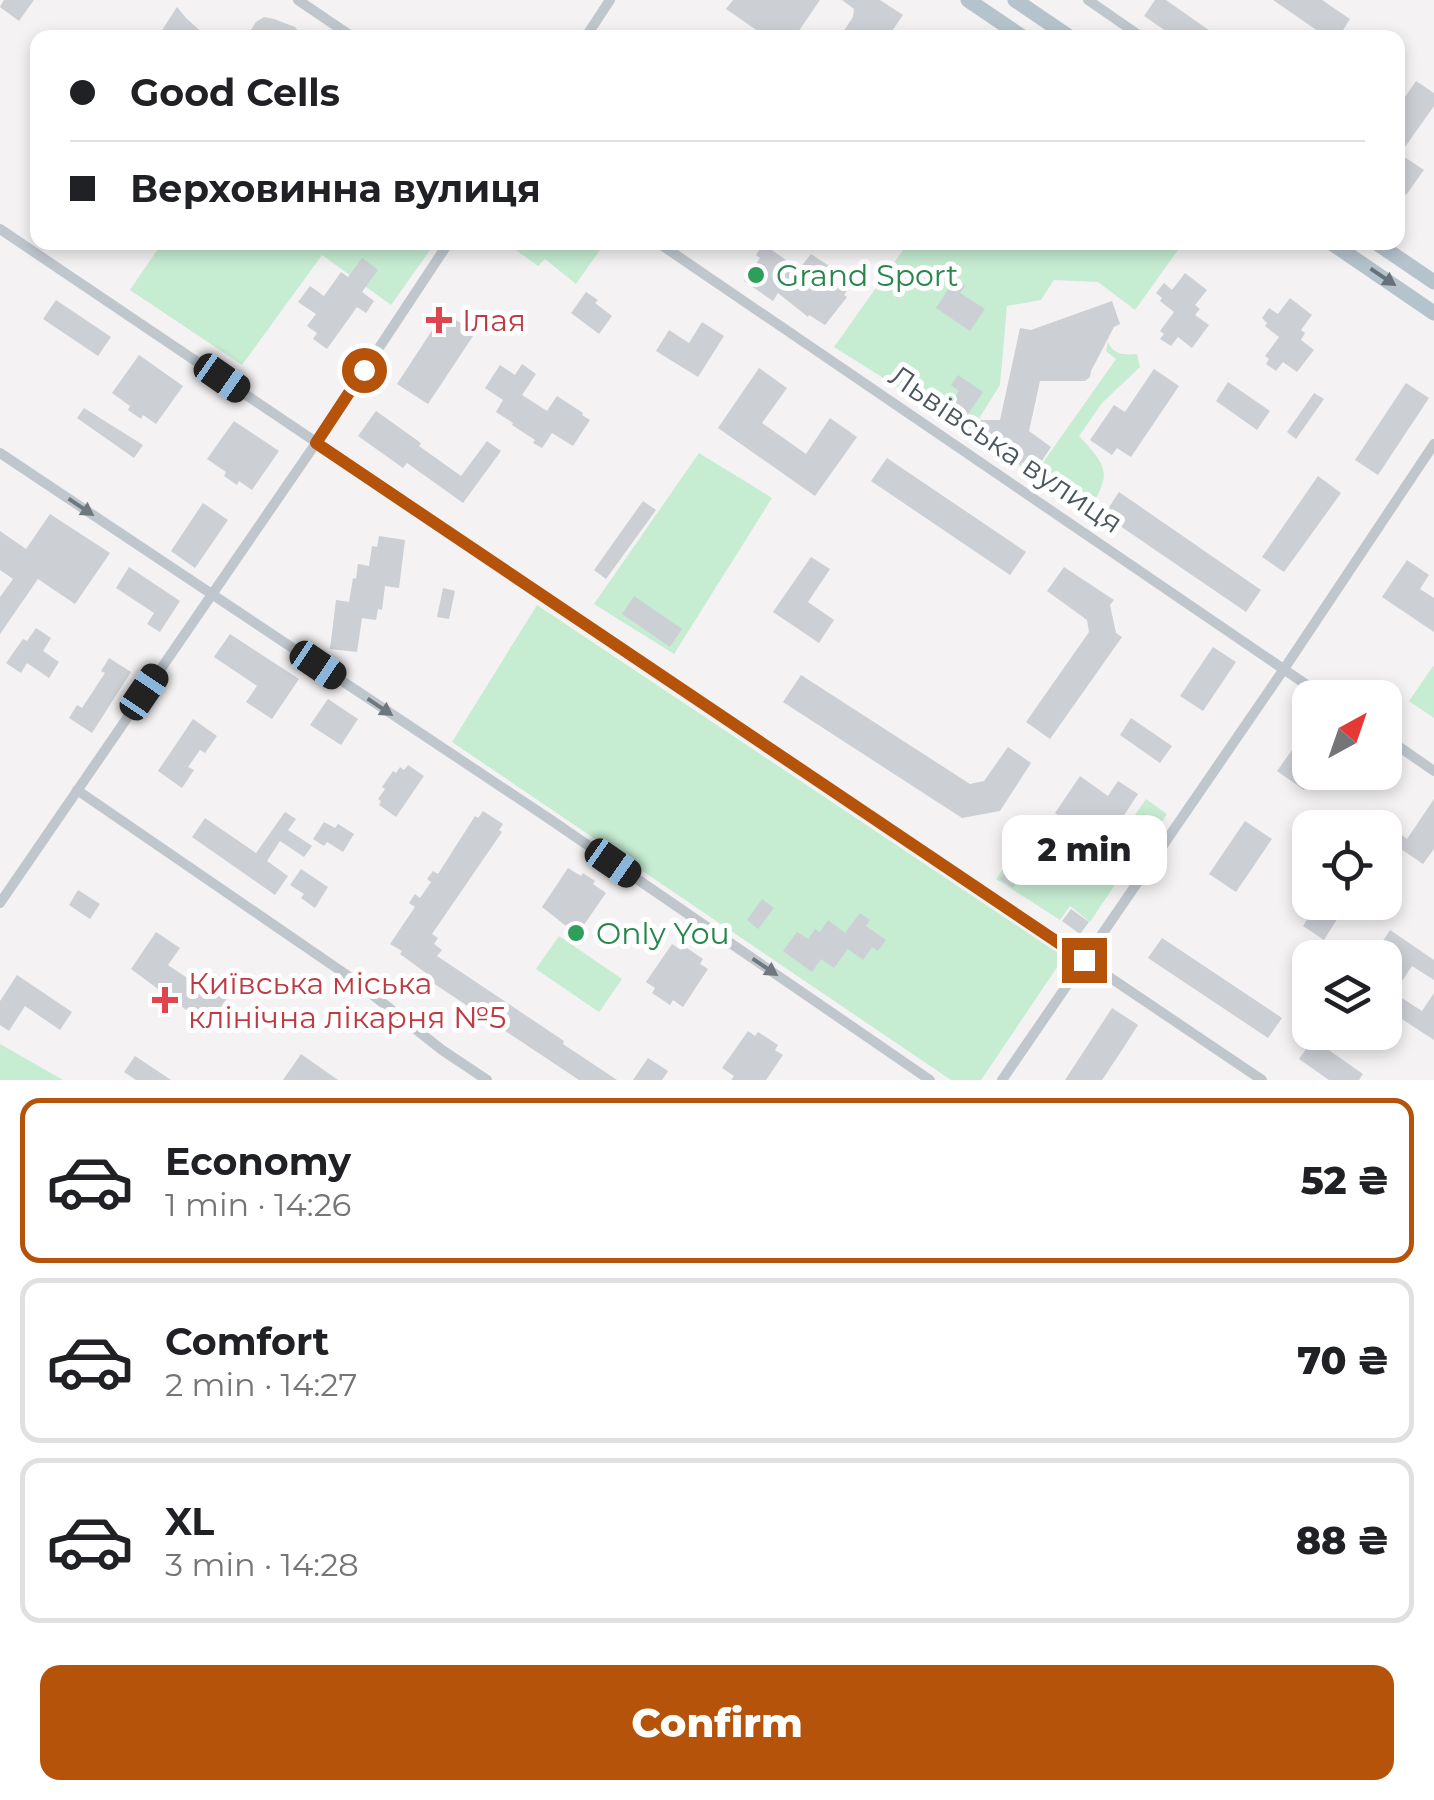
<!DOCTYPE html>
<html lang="en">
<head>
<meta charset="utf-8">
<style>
	body { margin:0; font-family:Montserrat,sans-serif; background:#f2f2f2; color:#202124; height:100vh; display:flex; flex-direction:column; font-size:38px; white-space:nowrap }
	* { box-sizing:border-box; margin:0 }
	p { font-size:32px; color:#757577 }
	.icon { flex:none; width:55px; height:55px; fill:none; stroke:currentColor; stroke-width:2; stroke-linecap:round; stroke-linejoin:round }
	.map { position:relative; height:1080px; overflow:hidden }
	.sheet { display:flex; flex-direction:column; background:#fff; flex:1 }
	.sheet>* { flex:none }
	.banner { position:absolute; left:30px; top:30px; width:1375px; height:220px; border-radius:20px; box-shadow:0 5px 15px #0003; display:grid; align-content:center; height:220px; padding:0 40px; background:#fff }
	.needle { width:65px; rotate:40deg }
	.controls { position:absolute; left:1292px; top:680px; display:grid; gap:20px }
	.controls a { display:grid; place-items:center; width:110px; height:110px; border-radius:20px; background:#fff; box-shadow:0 5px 15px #0003; font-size:50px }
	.end { position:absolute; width:45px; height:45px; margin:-22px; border:12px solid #b45309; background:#fff; box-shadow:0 0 0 5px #fff }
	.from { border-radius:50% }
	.bubble { position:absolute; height:70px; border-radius:20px; background:#fff; box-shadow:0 5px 15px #0003; font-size:32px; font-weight:800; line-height:70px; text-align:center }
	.car { position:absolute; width:30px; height:60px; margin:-30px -15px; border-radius:12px; box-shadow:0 0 8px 2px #0007; background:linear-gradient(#222 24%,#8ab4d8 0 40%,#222 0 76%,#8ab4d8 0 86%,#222 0) }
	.banner b { display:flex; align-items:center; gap:35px; height:95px; font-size:38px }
	.banner b+b { border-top:2px solid #e0e0e0 }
	.banner i { width:25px; height:25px; background:#202124 }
	ul { padding:18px 0 0; list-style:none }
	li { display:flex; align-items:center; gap:30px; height:165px; margin:0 20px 15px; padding:0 20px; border:5px solid #e0e0e0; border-radius:20px }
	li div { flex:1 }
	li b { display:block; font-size:38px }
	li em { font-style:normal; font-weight:800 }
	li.on { border-color:#b45309 }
	li>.icon { width:90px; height:90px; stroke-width:1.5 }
	.action { display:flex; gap:20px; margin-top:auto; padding:20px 40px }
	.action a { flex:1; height:115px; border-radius:20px; background:#b45309; color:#fff; font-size:40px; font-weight:800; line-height:115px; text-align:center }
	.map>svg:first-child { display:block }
</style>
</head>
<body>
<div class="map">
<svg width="1434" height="1080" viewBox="0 0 1434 1080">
	<rect width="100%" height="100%" fill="#f4f2f2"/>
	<path fill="#c6ecd2" d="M162,243H435L391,305L322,255L242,365L130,290Z
		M506,243H605L576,284L545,259L538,266Z
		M908,243H1183L1135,310L1098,282L1054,280L1041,300L1007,306L1000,385L971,431L1035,474L1116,359L1106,351L1108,342C1113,355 1125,355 1137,354L1140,367L1102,403L1079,436C1110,469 1110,473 1089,512L971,433L834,347Z
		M699,453L772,498L674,654L594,604Z
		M537,605L1064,957L981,1080H951L452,742Z
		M1433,666L1434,667V718L1409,701Z
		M1146,799L1167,814L1135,862L1113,847Z
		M1035,822L1079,850L1090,844L1127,867L1090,922L1070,906L1060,920L996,879Z
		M559,936L622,979L599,1012L536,969Z
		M0,1044L63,1080H0Z"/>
	<path fill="#cccfd4" d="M4,0H34L19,21L0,7Z
		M733,0H820L798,32L807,38H768L726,9Z
		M842,0H880L903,15L890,34L881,38H839L853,17L854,9Z
		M1155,0H1166L1220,38H1176L1144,16Z
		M1273,0H1322L1350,19L1338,38H1328Z
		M177,7L186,18L208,38H157Z
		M264,17L274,19L295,27L303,38H246L256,22Z
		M1416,81L1434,93V106L1400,154L1424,170L1406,195L1398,189V107Z
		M763,244L799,269L811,254L853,282L844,295L847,297L825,325L809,315L808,317L778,293L773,301L744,281L760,258L756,255Z
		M362,258L378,270L362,292L374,301L366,313L357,307L327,349L313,339L317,333L307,326L316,314L298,302L310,286L324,296L341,272L348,277Z
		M1185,273L1207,290L1195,305L1200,309L1195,315L1209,325L1192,348L1178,337L1171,346L1160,339L1164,334L1160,331L1174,312L1160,301L1162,298L1156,293L1164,283L1172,290Z
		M955,279L965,286L960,293L985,309L970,331L936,308Z
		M586,292L598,300L595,303L612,316L599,334L571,313Z
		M1290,298L1312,315L1301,330L1305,333L1301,340L1314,350L1297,372L1283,362L1276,371L1266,364L1269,359L1265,356L1279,337L1265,326L1267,323L1262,318L1269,308L1278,314Z
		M56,300L111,337L98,356L43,319Z
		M1112,301L1120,324L1114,327L1091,371L1090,377L1085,381H1040L1029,431L1051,447L1035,471L1022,462L1021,465L994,447L995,444L982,438L983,435L977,431L978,429L965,420H1000L1020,328L1031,330Z
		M444,312L475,333L428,404L397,384Z
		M702,322L724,336L698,377L656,351L669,330L689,343Z
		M139,355L183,386L156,424L143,415L141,419L128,410L130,406L112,393Z
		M522,364L536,374L522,395L547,411L557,396L583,413L582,415L590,420L573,446L552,433L542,448L533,443L535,440L512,425L513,423L496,412L503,400L485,388L500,365L515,375Z
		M759,368L787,388L762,423L806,454L830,418L857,437L815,496L718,428Z
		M1154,369L1179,386L1131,457L1117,448L1112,455L1090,440L1114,405L1125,412Z
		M958,375L983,392L964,420L947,408L959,391L951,385Z
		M1228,382L1270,411L1257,430L1216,401Z
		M1406,383L1429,398L1378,475L1355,460Z
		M1314,393L1324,399L1296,439L1287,432Z
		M84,408L143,445L134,458L77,418Z
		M376,411L421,443L419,446L461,476L487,441L501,451L463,503L407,463L403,468L358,436Z
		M234,421L279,451L252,490L239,481L237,485L224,476L226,472L207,459Z
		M887,458L1026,552L1010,575L871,481Z
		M1318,476L1341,493L1284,572L1262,557Z
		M1119,492L1261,590L1246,612L1104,515Z
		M643,501L656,510L606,579L594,570Z
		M203,503L228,520L195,568L171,551Z
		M50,514L110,553L75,604L38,579L0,634V597L13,579L0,570V531L26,549Z
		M379,536L405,540L399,588L385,586L382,610L378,609L376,620L362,618L357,652L330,649L336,600L349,602L353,578L356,579L358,564L369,566L372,546L377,547Z
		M811,557L830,569L808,602L834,620L819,643L773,612Z
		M1407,560L1429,575L1420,589L1434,598V632L1382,597Z
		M129,567L180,601L160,632L147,624L154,613L116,588Z
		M1064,567L1114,600L1110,605L1116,633L1122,637L1050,739L1026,722L1089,632L1087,620L1047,591Z
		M443,588L455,591L449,619L437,617Z
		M634,596L682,629L670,647L622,614Z
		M36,628L51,638L43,651L59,662L49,678L27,663L21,673L6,663L23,639L27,641Z
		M230,634L299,679L272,719L246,702L257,686L214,657Z
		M1213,647L1236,662L1203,711L1180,696Z
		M109,658L131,672L92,733L69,718L77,705L82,708L105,673L101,671Z
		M801,675L970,784L984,781L1008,747L1031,763L1000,811L962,818L783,702Z
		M328,699L358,719L341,745L310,725Z
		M1131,718L1172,746L1160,763L1120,735Z
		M193,719L217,736L205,753L200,750L188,767L194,770L182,788L158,771Z
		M1310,725V772H1316L1304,790L1277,771Z
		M408,765L424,776L396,817L379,805L381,801L378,799L385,789L382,787L393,771L396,773L400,767L404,770Z
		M1080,776L1108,796L1118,781L1138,794L1111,835L1083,816L1076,827L1055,813Z
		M1434,799V849L1423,864L1392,843L1399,833L1407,839Z
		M483,811L503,824L499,830L502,832L432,934L438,938L434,944L442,950L437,956L564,1041L563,1044L617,1080H579L424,977L426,973L400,954L402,951L390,944L415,907L409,903L415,894L420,898L431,882L427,879L433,871L438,874L475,816L478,818Z
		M285,812L296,819L288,830L312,846L304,857L280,841L267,861L288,876L275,895L192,837L205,818L256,853Z
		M1245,821L1272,839L1236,892L1209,874Z
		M324,822L335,828L338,824L354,834L343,852L327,842L324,846L313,839Z
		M1015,856L1029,865L1013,888L1000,879Z
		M568,868L581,876L583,873L595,881L593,884L606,893L579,932L567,924L566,926L542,907Z
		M301,869L328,887L315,908L301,898L304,894L290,885Z
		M78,890L100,904L90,919L69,905Z
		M762,899L774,908L758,929L747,920Z
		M1318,902H1348L1324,940L1303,926Z
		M1071,909L1089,922L1080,934L1062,921Z
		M860,913L870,920L866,926L886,940L878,951L872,947L863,960L848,949L834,968L821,959L812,972L783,951L797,932L808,939L815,929L820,932L828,920L845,933Z
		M1390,930L1434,960V980L1412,966L1394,993L1422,1011L1434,993V1040L1385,1008V968L1394,954L1381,944Z
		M156,932L180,948L168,965L199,986L210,970L235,987L210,1023L190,1010L189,1012L131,969Z
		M1162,938L1282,1018L1268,1038L1148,958Z
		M672,944L681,950L684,946L703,959L700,964L708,969L683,1007L673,1000L670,1005L652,993L655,988L646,982Z
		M17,975L72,1012L60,1030L25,1006L9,1031L0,1025V1001Z
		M1112,1008L1138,1025L1122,1050L1102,1080H1065Z
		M748,1031L755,1036L758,1032L778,1045L775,1050L783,1055L766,1080H731L734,1076L722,1068Z
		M1313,1039L1363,1074L1359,1080H1329L1299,1059Z
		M301,1054L338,1080H283Z
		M135,1056L171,1080H136L124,1072Z
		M648,1058L668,1071L662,1080H633Z"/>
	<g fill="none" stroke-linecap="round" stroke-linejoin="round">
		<path stroke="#bfc7cd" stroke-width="10" d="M298,0L354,38
			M1088,0L1143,38
			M585,38L610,0
			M0,229L1262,1080
			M657,242L1326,698
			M0,453L551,820L930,1080
			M1385,737L1434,771
			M77,790L354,980L442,1050L487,1080
			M0,903L316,443L449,242
			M1002,1080L1284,669L1434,444"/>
		<path stroke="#b5c3cd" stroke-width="15" d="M968,0L1024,38
			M1015,0L1071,38
			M1330,242L1434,313
			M1375,242L1434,282"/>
	</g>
	<defs><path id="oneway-solid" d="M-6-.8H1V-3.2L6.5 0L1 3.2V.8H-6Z" transform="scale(2.5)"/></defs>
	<use fill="#66717a" href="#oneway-solid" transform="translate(1383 277) rotate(34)"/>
	<g fill="#6e787f">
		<use href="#oneway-solid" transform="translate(81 507) rotate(34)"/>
		<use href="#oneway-solid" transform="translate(380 707) rotate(34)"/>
		<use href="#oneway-solid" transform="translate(765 967) rotate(34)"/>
	</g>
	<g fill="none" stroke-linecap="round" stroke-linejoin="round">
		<path stroke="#b45309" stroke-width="12" d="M364,370L316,443L1084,960"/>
	</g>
	<g fill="#2e9e5b" stroke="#fff" stroke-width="4">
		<circle cx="756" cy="275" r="10"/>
		<circle cx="576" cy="933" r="10"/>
	</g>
	<g fill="#e0444e" stroke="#fff" stroke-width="4">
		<path d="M434 305h10v10h10v10h-10v10h-10v-10h-10v-10h10z"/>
		<path d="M160 985h10v10h10v10h-10v10h-10v-10h-10v-10h10z"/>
	</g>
	<g text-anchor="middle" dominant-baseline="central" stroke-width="10" stroke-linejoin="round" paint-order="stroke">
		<g font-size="30" fill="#27864d" stroke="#fff" text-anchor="start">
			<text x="776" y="275">Grand Sport</text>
			<text x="596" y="933">Only You</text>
		</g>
		<g font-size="30" fill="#be3a42" stroke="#fff" text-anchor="start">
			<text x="462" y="320">Ілая</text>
			<text x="188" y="983">Київська міська<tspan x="188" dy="34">клінічна лікарня №5</tspan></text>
		</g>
		<g font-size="30" fill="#4b565e" stroke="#fff">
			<text transform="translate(1006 449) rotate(34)">Львівська вулиця</text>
		</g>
	</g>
</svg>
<div class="controls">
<a><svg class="needle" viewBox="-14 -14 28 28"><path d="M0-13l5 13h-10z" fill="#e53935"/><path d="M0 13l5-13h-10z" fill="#757577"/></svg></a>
<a><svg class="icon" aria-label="locate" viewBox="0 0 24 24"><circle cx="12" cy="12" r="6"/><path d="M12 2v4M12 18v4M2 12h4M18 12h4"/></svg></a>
<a><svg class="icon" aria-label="layers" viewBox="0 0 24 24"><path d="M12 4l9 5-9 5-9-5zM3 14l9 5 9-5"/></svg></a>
</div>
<i class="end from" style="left:364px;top:370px"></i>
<i class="end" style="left:1084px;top:960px"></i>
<div class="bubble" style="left:1002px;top:815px;width:165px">2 min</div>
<i class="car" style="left:222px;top:378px;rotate:125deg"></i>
<i class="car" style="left:318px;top:665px;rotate:124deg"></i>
<i class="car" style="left:144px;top:692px;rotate:34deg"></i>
<i class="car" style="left:613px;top:863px;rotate:125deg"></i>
<div class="banner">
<b><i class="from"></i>Good Cells</b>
<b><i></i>Верховинна вулиця</b>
</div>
</div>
<section class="sheet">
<ul>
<li class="on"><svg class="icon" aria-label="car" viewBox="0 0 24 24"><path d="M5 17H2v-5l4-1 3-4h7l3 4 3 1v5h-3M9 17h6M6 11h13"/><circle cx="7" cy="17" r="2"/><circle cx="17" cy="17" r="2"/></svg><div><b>Economy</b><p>1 min · 14:26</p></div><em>52 ₴</em></li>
<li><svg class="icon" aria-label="car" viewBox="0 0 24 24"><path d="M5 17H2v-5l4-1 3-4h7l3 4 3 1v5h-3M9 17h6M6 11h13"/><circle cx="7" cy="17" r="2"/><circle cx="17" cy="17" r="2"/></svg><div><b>Comfort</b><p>2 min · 14:27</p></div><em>70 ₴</em></li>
<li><svg class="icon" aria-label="car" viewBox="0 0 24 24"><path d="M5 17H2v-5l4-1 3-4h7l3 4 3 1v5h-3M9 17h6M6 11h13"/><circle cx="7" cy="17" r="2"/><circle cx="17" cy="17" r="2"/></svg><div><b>XL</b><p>3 min · 14:28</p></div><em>88 ₴</em></li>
</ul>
<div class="action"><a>Confirm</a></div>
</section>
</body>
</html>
